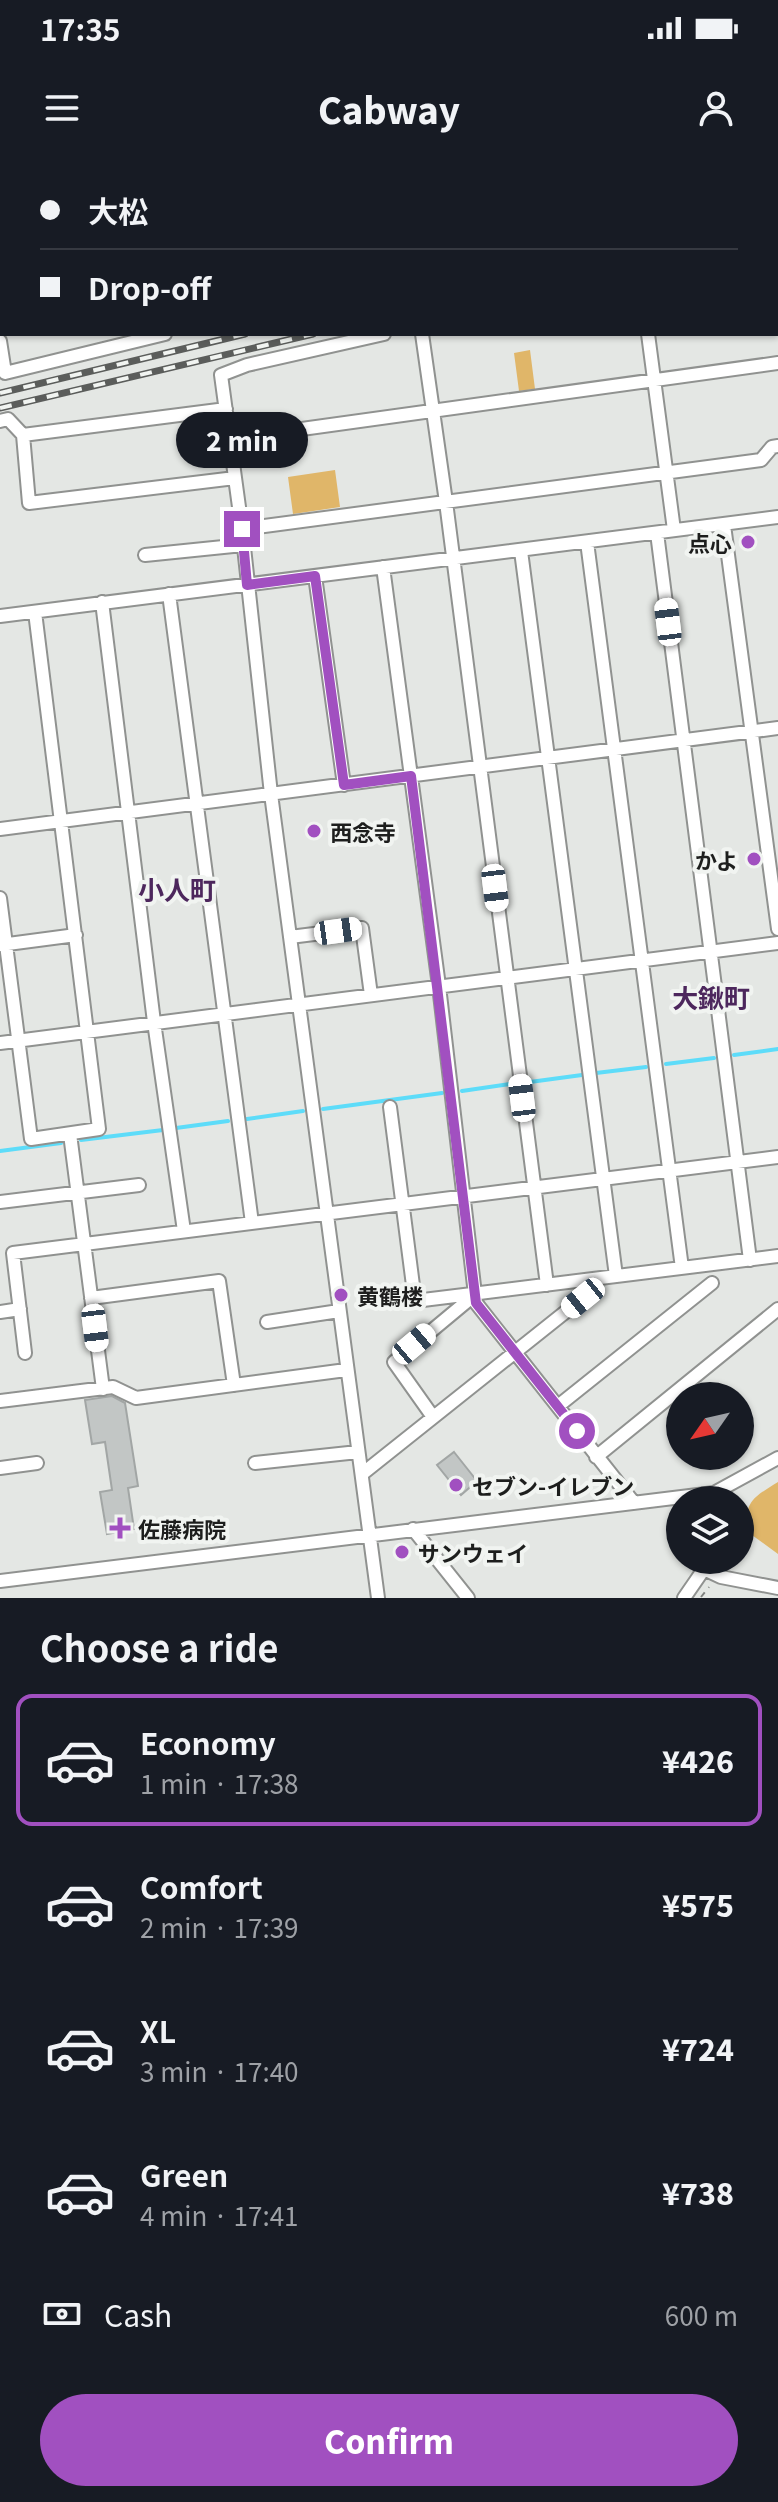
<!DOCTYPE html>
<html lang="en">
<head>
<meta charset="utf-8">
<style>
	body { margin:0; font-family:Georgia,"Noto Sans JP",serif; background:#242831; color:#f1f3f6; height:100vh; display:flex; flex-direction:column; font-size:30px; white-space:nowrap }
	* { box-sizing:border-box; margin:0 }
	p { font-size:26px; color:#9ea1a6 }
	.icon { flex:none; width:44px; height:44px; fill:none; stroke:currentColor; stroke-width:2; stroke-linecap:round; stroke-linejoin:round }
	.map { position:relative; height:1438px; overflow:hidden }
	.side { display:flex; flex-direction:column; background:#171b24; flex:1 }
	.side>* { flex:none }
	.banner { position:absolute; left:0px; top:0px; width:778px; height:176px; box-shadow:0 2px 6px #0004; display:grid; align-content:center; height:176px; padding:0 40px; background:#171b24 }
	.needle { width:52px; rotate:236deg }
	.tools { position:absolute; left:666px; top:1222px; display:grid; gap:16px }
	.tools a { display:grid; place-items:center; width:88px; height:88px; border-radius:50%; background:#171b24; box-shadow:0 2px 6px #0004; font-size:40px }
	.end { position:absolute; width:36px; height:36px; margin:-18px; border:10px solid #a150c0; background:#fff; box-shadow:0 0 0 4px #fff }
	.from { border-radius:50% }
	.bubble { position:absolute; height:56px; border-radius:28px; background:#171b24; box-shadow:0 2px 6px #0004; font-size:26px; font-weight:800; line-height:56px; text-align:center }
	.car { position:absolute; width:24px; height:48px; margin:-24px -12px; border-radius:10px; box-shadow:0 0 6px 2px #0007; background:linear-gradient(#fff 24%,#345 0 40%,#fff 0 76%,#345 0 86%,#fff 0) }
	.banner b { display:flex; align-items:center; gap:28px; height:76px; font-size:30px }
	.banner b+b { border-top:2px solid #363941 }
	.banner i { width:20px; height:20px; background:#f1f3f6 }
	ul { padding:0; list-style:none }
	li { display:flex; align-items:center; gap:24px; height:132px; margin:0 16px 12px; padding:0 24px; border:4px solid transparent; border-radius:16px }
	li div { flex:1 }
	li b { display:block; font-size:30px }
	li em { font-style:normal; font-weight:800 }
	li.active { border-color:#a150c0 }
	li>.icon { width:72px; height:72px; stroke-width:1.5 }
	h2 { padding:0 40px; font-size:36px; line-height:96px }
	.pay { display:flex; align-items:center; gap:20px; height:88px; padding:0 40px; font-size:30px }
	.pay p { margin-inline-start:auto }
	.button { display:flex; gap:16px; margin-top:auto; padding:16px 40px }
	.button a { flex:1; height:92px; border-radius:48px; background:#a150c0; color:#fff; font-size:32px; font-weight:800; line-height:92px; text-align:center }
	.status { display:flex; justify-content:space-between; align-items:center; height:56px; padding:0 40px; background:#171b24; direction:ltr }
	.status svg { height:22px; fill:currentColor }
	header { display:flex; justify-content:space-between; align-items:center; height:104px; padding:0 40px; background:#171b24; font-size:36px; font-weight:800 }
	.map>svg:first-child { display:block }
</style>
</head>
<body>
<div class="status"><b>17:35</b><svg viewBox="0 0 49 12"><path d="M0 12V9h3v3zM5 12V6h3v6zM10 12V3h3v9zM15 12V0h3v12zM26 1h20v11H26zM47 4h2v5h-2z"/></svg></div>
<header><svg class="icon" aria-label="menu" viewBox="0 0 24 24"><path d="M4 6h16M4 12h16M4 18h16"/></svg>Cabway<svg class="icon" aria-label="person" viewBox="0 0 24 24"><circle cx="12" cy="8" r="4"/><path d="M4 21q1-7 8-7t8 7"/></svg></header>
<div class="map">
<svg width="778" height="1438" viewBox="0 0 778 1438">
	<rect width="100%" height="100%" fill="#e4e7e4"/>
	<path fill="#e0b669" d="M530,190L535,229L519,231L514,193Z
		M335,310L340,347L293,354L288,317Z
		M778,1322V1394L745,1370C746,1340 754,1337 778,1322Z"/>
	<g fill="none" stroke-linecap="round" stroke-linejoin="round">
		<path stroke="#5ddcf9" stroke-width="4" d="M734,895L778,889
			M666,904L714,898
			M596,913L646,907
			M530,922L582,915
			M462,931L510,924
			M323,949L442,933
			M247,959L303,951
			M176,968L228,961
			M81,980L163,970
			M0,991L61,983"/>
	</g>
	<path fill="#c2c6c5" stroke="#a2a6a5" stroke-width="2" d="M112,1236L125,1243L138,1326L128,1328L134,1369L107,1374L100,1332L112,1330L105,1282L92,1284L85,1240Z
		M454,1292L477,1321L461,1335L437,1305Z"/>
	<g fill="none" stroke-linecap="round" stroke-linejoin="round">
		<g stroke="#909290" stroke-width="16">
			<path id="minor" d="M193,0L194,2
				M617,0V1
				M776,118H778
				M0,138H2
				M422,174L446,342L547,1125
				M648,174L674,370
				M0,181L5,213L165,174
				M0,261L8,259L23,275L226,249
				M23,275L29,343L235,318
				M230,279L778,203
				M724,365L778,769
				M242,369L761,300L772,287L778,286
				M657,373L750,1100
				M587,382L682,1108
				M521,391L616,1116
				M145,395L243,385
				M383,407L439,826L476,1143L634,1343
				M315,416L344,625
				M169,434L252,1063
				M102,442L154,862L184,1071
				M0,456L778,357
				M0,669L778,568
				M0,738L31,979L99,969L35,452
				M290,777L362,768L371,835
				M0,785L76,775
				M0,883L778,783
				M390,947L415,1141L778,1096
				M70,974L103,1229
				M0,1042L139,1025
				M91,1138L219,1121L234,1225
				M0,1152L20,1149
				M267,1162L339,1151
				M25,1193L13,1093L778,997
				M0,1241L113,1227L136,1238L346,1210
				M558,1246L712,1123
				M433,1257L394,1202L477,1133
				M596,1297L778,1149
				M255,1303L358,1292
				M0,1308L37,1303
				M362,1314L583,1138
				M413,1369L468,1438
				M704,1409L721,1417L778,1428
				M0,1421L714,1333L778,1298
				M378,1438L271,634L242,369L221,215L247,205L384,174
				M684,1438L704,1409L708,1400"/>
		</g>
		<path stroke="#7e807e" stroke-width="2" stroke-dasharray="6 6" stroke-linecap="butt" d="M406,0V2
			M701,1437L709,1427"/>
		<use href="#minor" stroke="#fff" stroke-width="12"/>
		<g stroke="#5b5d5b" stroke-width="7">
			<path id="rail" d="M776,48L778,47
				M776,63L778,62
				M0,233L245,174
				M0,248L313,174"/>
		</g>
		<use href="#rail" stroke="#f1f4f1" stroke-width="4" stroke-dasharray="12" stroke-linecap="butt"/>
	</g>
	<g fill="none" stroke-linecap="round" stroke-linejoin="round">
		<path stroke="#a150c0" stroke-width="10" d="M242,369L247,425L315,416L344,625L411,616L476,1143L577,1271"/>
	</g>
	<g fill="#a150c0" stroke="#f1f4f1" stroke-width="3">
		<circle cx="748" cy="382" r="8"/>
		<circle cx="314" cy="671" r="8"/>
		<circle cx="754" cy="699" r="8"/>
		<circle cx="341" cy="1135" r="8"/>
		<circle cx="456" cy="1325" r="8"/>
		<path d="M116 1356h8v8h8v8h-8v8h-8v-8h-8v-8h8z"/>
		<circle cx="402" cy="1392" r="8"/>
	</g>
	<g text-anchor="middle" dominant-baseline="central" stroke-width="8" stroke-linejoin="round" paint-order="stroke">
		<g font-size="22" font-weight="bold" fill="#1d1e1d" stroke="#f1f4f1" text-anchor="start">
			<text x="732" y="382" text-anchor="end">点心</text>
			<text x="330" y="671">西念寺</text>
			<text x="738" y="699" text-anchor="end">かよ</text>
			<text x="357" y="1135">黄鶴楼</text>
			<text x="472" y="1325">セブン-イレブン</text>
			<text x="138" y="1368">佐藤病院</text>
			<text x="418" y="1392">サンウェイ</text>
		</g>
		<g font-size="26" font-weight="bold" fill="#4d275d" stroke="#f1f4f1">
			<text x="177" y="728">小人町</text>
			<text x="711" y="836">大鍬町</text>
		</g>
	</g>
</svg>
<div class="tools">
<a><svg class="needle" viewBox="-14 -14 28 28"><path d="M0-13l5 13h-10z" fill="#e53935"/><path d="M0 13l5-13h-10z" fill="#9ea1a6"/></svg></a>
<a><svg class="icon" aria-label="layers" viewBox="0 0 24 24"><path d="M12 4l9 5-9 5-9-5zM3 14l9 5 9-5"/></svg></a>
</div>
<i class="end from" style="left:577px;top:1271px"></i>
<i class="end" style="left:242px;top:369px"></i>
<div class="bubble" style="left:176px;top:252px;width:132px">2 min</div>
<i class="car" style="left:668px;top:462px;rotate:353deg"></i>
<i class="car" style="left:495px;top:728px;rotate:173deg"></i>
<i class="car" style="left:338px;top:771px;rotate:82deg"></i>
<i class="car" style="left:522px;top:938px;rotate:353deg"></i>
<i class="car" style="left:583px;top:1138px;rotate:231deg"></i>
<i class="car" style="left:95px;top:1168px;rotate:173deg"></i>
<i class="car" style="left:414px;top:1184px;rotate:50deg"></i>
<div class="banner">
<b><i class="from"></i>大松</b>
<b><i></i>Drop-off</b>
</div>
</div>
<section class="side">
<h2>Choose a ride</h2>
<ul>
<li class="active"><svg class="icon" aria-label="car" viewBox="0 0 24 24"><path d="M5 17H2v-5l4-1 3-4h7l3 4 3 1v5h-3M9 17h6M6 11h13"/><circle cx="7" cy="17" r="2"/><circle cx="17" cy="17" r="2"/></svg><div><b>Economy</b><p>1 min · 17:38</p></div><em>¥426</em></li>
<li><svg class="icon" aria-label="car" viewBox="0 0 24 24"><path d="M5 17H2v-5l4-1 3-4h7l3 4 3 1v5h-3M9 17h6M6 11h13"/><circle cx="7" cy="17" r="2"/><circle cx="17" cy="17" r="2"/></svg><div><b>Comfort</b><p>2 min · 17:39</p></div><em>¥575</em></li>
<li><svg class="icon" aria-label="car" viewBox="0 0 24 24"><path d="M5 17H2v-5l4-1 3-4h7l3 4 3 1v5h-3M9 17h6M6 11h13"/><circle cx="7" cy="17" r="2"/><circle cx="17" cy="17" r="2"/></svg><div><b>XL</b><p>3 min · 17:40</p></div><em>¥724</em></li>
<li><svg class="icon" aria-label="car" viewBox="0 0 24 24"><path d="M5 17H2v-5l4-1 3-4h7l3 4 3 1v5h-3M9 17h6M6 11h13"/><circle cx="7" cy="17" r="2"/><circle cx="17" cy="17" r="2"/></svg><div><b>Green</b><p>4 min · 17:41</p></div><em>¥738</em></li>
</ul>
<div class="pay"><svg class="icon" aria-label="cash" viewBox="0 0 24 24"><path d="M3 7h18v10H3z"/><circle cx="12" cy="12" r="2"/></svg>Cash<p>600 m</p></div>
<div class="button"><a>Confirm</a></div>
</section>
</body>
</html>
